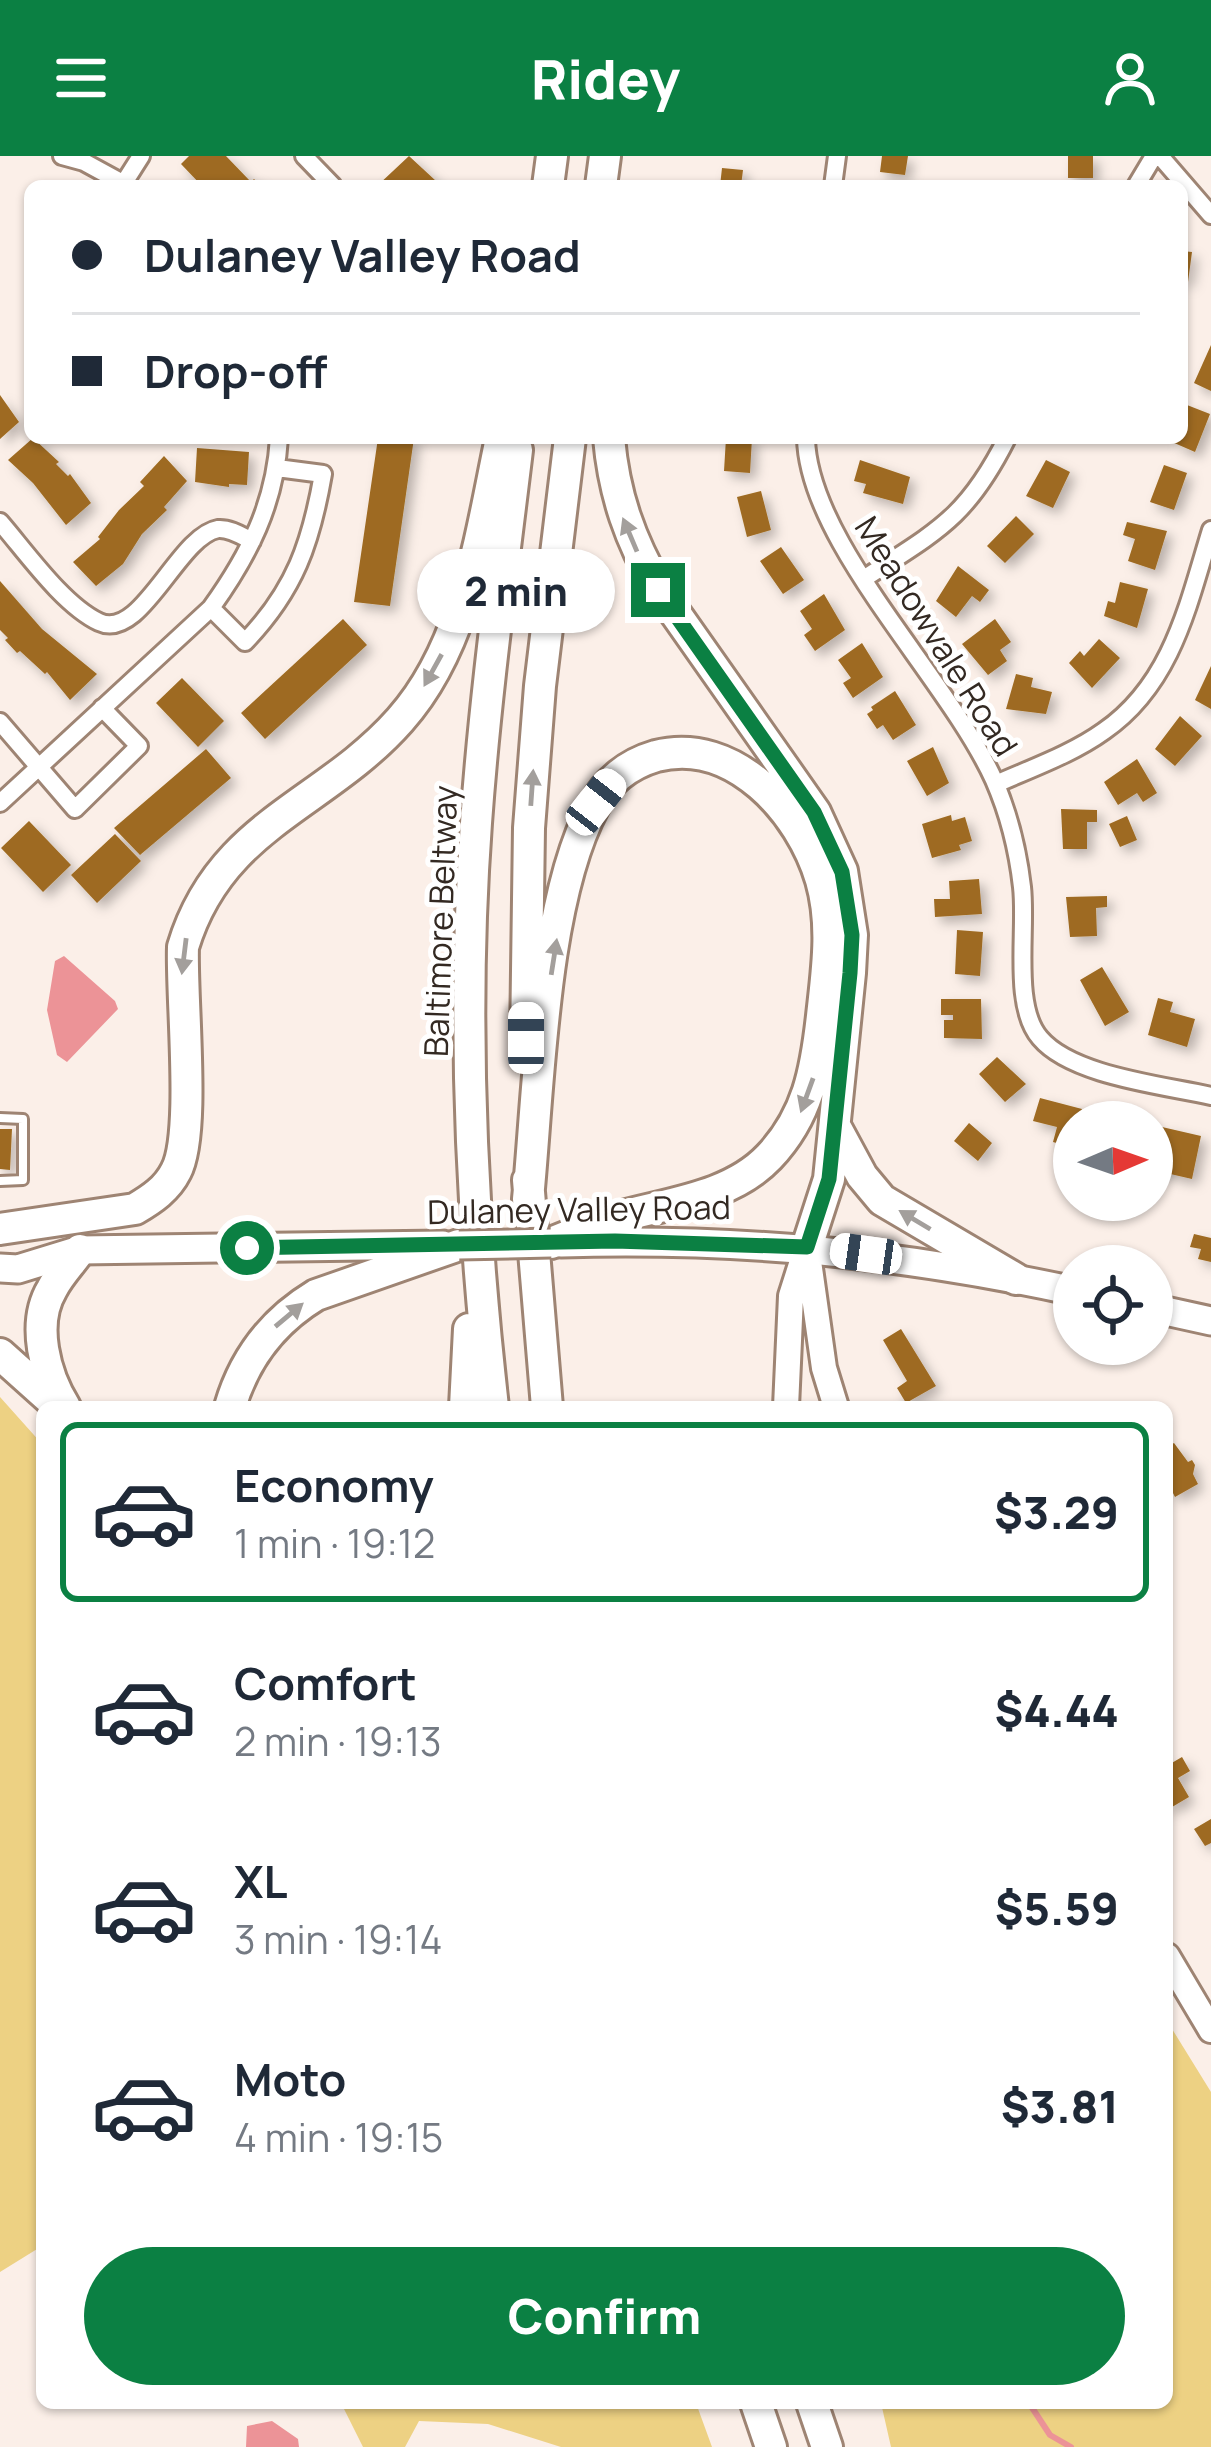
<!DOCTYPE html>
<html lang="en">
<head>
<meta charset="utf-8">
<style>
	body { margin:0; font-family:Manrope,sans-serif; background:#f2f2f3; color:#1f2937; height:100vh; display:flex; flex-direction:column; font-size:45px; white-space:nowrap }
	* { box-sizing:border-box; margin:0 }
	p { font-size:39px; color:#747a83 }
	.icon { flex:none; width:66px; height:66px; fill:none; stroke:currentColor; stroke-width:2; stroke-linecap:round; stroke-linejoin:round }
	.map { position:relative; flex:1; overflow:hidden }
	.drawer { position:absolute; left:36px; top:1245px; width:1137px; height:1008px; display:flex; flex-direction:column; background:#fff; border-radius:18px; box-shadow:0 3px 9px #0004 }
	.drawer>* { flex:none }
	.top-card { position:absolute; left:24px; top:24px; width:1164px; height:264px; border-radius:18px; box-shadow:0 3px 9px #0004; display:grid; align-content:center; height:264px; padding:0 48px; background:#fff }
	.needle { width:78px; rotate:88deg }
	.tools { position:absolute; left:1053px; top:945px; display:grid; gap:24px }
	.tools a { display:grid; place-items:center; width:120px; height:120px; border-radius:50%; background:#fff; box-shadow:0 3px 9px #0004; font-size:60px }
	.end { position:absolute; width:54px; height:54px; margin:-27px; border:15px solid #0b8043; background:#fff; box-shadow:0 0 0 6px #fff }
	.from { border-radius:50% }
	.bubble { position:absolute; height:84px; border-radius:42px; background:#fff; box-shadow:0 3px 9px #0004; font-size:39px; font-weight:800; line-height:84px; text-align:center }
	.car { position:absolute; width:36px; height:72px; margin:-36px -18px; border-radius:15px; box-shadow:0 0 9px 3px #0007; background:linear-gradient(#fff 24%,#345 0 40%,#fff 0 76%,#345 0 86%,#fff 0) }
	.top-card b { display:flex; align-items:center; gap:42px; height:114px; font-size:45px }
	.top-card b+b { border-top:3px solid #e0e1e3 }
	.top-card i { width:30px; height:30px; background:#1f2937 }
	ul { padding:21px 0 0; list-style:none }
	li { display:flex; align-items:center; gap:36px; height:180px; margin:0 24px 18px; padding:0 24px; border:6px solid transparent; border-radius:18px }
	li div { flex:1 }
	li b { display:block; font-size:45px }
	li em { font-style:normal; font-weight:800 }
	li.active { border-color:#0b8043 }
	li>.icon { width:108px; height:108px; stroke-width:1.5 }
	.cta { display:flex; gap:24px; margin-top:auto; padding:24px 48px }
	.cta a { flex:1; height:138px; border-radius:72px; background:#0b8043; color:#fff; font-size:48px; font-weight:800; line-height:138px; text-align:center }
	header { display:flex; justify-content:space-between; align-items:center; height:156px; padding:0 48px; background:#0b8043; color:#fff; font-size:54px; font-weight:800 }
	.map>svg:first-child { display:block }
</style>
</head>
<body>
<header><svg class="icon" aria-label="menu" viewBox="0 0 24 24"><path d="M4 6h16M4 12h16M4 18h16"/></svg>Ridey<svg class="icon" aria-label="person" viewBox="0 0 24 24"><circle cx="12" cy="8" r="4"/><path d="M4 21q1-7 8-7t8 7"/></svg></header>
<div class="map">
<svg width="1211" height="2291" viewBox="0 0 1211 2291">
	<defs>
		<filter id="shadow"><feDropShadow dx="6" dy="6" stdDeviation="6" flood-color="#0004"/></filter>
	</defs>
	<rect width="100%" height="100%" fill="#fbefe8"/>
	<path fill="#edd183" d="M0,1241L42,1288V2090L0,2116Z
		M1169,1868L1211,1936V2291H891L881,2247H1167Z
		M341,2247H696L712,2291H561L488,2268L419,2265L405,2291H363Z"/>
	<path fill="#ec9397" d="M64,800L115,845L118,853L67,906L57,899L47,854L55,805Z
		M272,2265L298,2283L299,2291H246L247,2270Z"/>
	<g fill="none" stroke-linecap="round" stroke-linejoin="round">
		<path stroke="#ec9397" stroke-width="6" d="M1029,2247L1050,2279L1071,2291"/>
	</g>
	<path fill="#9e6b21" filter="url(#shadow)" d="M189,0H226L251,26L254,23L261,30H202L181,8Z
		M409,0L436,25L431,30H377Z
		M882,0H908L905,19L880,16Z
		M1068,0H1093V22H1068Z
		M722,12L743,14L741,30H720Z
		M1182,95L1192,96L1188,126L1182,125Z
		M1211,189V235L1194,227Z
		M0,239L19,266L0,283Z
		M1187,249L1210,258L1195,296L1172,286L1173,282H1182V261Z
		M33,282L59,306L56,308L68,320L70,318L91,347L66,369L33,327L8,304Z
		M378,282H414L390,450L354,446Z
		M726,282H752L750,317L724,315Z
		M197,292L249,296L247,329L229,328V331L195,326Z
		M164,300L187,325L164,351L167,354L142,378L123,408L96,430L73,406L100,383L98,381L119,354L144,330L140,326Z
		M860,304L910,321L903,348L863,337L866,328L854,325Z
		M1046,304L1070,316L1053,352L1026,340Z
		M1164,309L1187,317L1174,354L1150,346Z
		M761,335L771,374L747,381L737,341Z
		M1016,360L1034,378L1005,407L987,390Z
		M1127,366L1167,375L1155,414L1128,405L1135,383L1123,379Z
		M781,391L804,424L783,438L760,405Z
		M958,410L989,434L980,446L972,440L956,461L936,445Z
		M0,425L42,473L97,518L70,544L47,516L45,518L20,495L17,497L5,484L8,482L0,474Z
		M1120,426L1148,433L1137,472L1104,460L1108,445L1115,447Z
		M824,438L845,474L815,495L804,479L812,473L800,455Z
		M343,463L367,489L265,583L241,557Z
		M995,463L1011,486L1000,494L1007,505L988,519L962,488Z
		M1099,483L1120,502L1092,532L1069,507L1080,495L1084,500Z
		M862,487L883,521L853,542L843,527L851,522L838,504Z
		M1211,510V553L1195,544Z
		M1016,518L1033,522L1031,531L1052,536L1046,558L1006,553Z
		M182,522L224,565L198,591L156,547Z
		M895,535L916,569L893,584L883,569L877,573L867,558L873,554L871,551Z
		M1180,560L1202,580L1175,610L1155,593Z
		M933,591L949,627L927,640L907,605Z
		M206,593L231,622L140,699L114,672Z
		M1137,603L1157,637L1143,646L1137,637L1118,649L1104,626Z
		M1061,653L1097,654V666H1087V693H1063Z
		M951,659L952,665L965,661L972,685L959,689L961,694L932,702L922,668Z
		M1127,660L1137,684L1120,691L1109,668Z
		M29,665L71,709L43,736L1,692Z
		M115,678L141,705L97,747L71,719Z
		M979,723L982,758L935,761L934,743H950L949,725Z
		M1107,740V751L1096,752L1097,780L1070,781L1066,741Z
		M957,774L983,776L980,820L955,818Z
		M1102,811L1129,856L1105,870L1080,824Z
		M1158,842L1173,846L1170,856L1195,863L1187,891L1148,879Z
		M941,843H981L982,883L944,882V864H953V859H941Z
		M997,901L1026,928L1005,946L979,918Z
		M1040,942L1082,953L1078,966H1074L1071,991L1053,986L1057,971L1033,965Z
		M969,967L992,987L978,1005L954,985Z
		M1162,971L1201,980L1192,1023L1153,1014Z
		M0,973H12L10,1014L0,1013Z
		M1194,1078L1211,1082V1106L1198,1103L1201,1093L1190,1091Z
		M901,1173L936,1230L906,1247L897,1232L907,1225L883,1184Z
		M1174,1287L1188,1306L1192,1304L1195,1309L1193,1318L1198,1328L1175,1341L1170,1331L1167,1333V1291Z
		M1182,1601L1190,1615L1178,1622L1189,1641L1167,1654V1603L1170,1608Z
		M1211,1663V1687L1205,1690L1194,1673Z"/>
	<g fill="none" stroke-linecap="round" stroke-linejoin="round">
		<g stroke="#9e8473" stroke-width="14">
			<path id="lane" d="M0,962L23,963V1024L0,1025"/>
		</g>
		<g stroke="#9e8473" stroke-width="22">
			<path id="street" d="M62,0L84,6L128,30
				M304,0L333,30
				M1160,0L1211,59
				M122,30L141,0
				M833,30L837,0
				M1136,30L1154,0
				M806,282C808,387 948,522 994,624C1008,656 1018,696 1022,731C1027,774 1012,850 1040,882C1072,920 1163,929 1211,940
				M0,366C26,396 63,449 99,466C141,486 178,380 218,373C230,372 242,380 252,385
				M865,422C937,375 967,362 1007,282
				M211,452L245,486C295,434 311,387 323,318L277,312
				M0,566L75,653L139,590L102,552
				M996,628C1032,612 1072,598 1104,575C1172,528 1188,449 1211,374
				M0,647L211,452C249,399 275,348 279,282"/>
		</g>
		<g stroke="#9e8473" stroke-width="30">
			<path id="secondary" d="M807,1091L824,1212L836,1251
				M786,1251L791,1140L804,1099
				M1167,1800L1211,1874"/>
		</g>
		<g stroke="#9e8473" stroke-width="33">
			<path id="primary" d="M561,1087C741,1082 898,1097 1074,1135
				M0,1112L18,1113L80,1094L443,1089
				M1152,1152L1211,1165"/>
		</g>
		<g stroke="#9e8473" stroke-width="36">
			<path id="highway" d="M548,30L552,0
				M601,30L605,0
				M609,282C614,339 630,384 659,434L815,656L842,715L852,779L850,817L829,1023L807,1091
				M526,886L529,672L540,530L570,282
				M835,970L862,1020L882,1044L1016,1123
				M528,1024L547,1251
				M528,1043C539,932 542,746 594,650C607,625 629,608 656,600C734,580 801,656 821,724C834,769 827,814 822,860C816,914 808,960 769,1001C731,1041 669,1047 619,1061C596,1068 574,1078 551,1087
				M0,1073L135,1053C152,1043 167,1033 176,1015C196,978 181,842 183,791C220,668 324,650 400,564C467,489 481,376 501,282
				M0,1198L58,1250
				M65,1251C45,1219 31,1168 52,1133C59,1119 71,1107 80,1094
				M230,1251C244,1203 273,1165 316,1139L459,1089
				M465,1251L469,1173
				M493,1251C471,1058 462,860 476,667C485,542 502,418 517,294
				M756,2247L771,2291
				M812,2247L827,2291"/>
		</g>
		<use href="#lane" stroke="#fff" stroke-width="8"/>
		<use href="#street" stroke="#fff" stroke-width="16"/>
		<use href="#secondary" stroke="#fff" stroke-width="24"/>
		<use href="#primary" stroke="#fff" stroke-width="27"/>
		<use href="#highway" stroke="#fff" stroke-width="30"/>
		<g stroke="#9e8473" stroke-width="33" stroke-linecap="butt">
			<path id="primary-bridge" d="M459,1089L551,1087"/>
		</g>
		<use href="#primary-bridge" stroke="#fff" stroke-width="27"/>
	</g>
	<defs><path id="oneway-solid" d="M-6-.8H1V-3.2L6.5 0L1 3.2V.8H-6Z" transform="scale(3)"/></defs>
	<g fill="#a39f9c">
		<use href="#oneway-solid" transform="translate(630 379) rotate(-113)"/>
		<use href="#oneway-solid" transform="translate(433 514) rotate(119)"/>
		<use href="#oneway-solid" transform="translate(532 632) rotate(-86)"/>
		<use href="#oneway-solid" transform="translate(184 800) rotate(97)"/>
		<use href="#oneway-solid" transform="translate(554 801) rotate(-81)"/>
		<use href="#oneway-solid" transform="translate(807 939) rotate(110)"/>
		<use href="#oneway-solid" transform="translate(915 1064) rotate(-149)"/>
		<use href="#oneway-solid" transform="translate(289 1159) rotate(-40)"/>
	</g>
	<g fill="none" stroke-linecap="round" stroke-linejoin="round">
		<path stroke="#0b8043" stroke-width="15" d="M247,1092L615,1085L807,1091L829,1023L850,817L852,779L842,716L814,656L658,434"/>
	</g>
	<g text-anchor="middle" dominant-baseline="central" stroke-width="10" stroke-linejoin="round" paint-order="stroke">
		<g font-size="33" fill="#332922" stroke="#fff">
			<text transform="translate(937 480) rotate(58)">Meadowvale Road</text>
			<text transform="translate(440 765) rotate(-88)">Baltimore Beltway</text>
			<text transform="translate(579 1053) rotate(-1)">Dulaney Valley Road</text>
		</g>
	</g>
</svg>
<div class="tools">
<a><svg class="needle" viewBox="-14 -14 28 28"><path d="M0-13l5 13h-10z" fill="#e53935"/><path d="M0 13l5-13h-10z" fill="#747a83"/></svg></a>
<a><svg class="icon" aria-label="locate" viewBox="0 0 24 24"><circle cx="12" cy="12" r="6"/><path d="M12 2v4M12 18v4M2 12h4M18 12h4"/></svg></a>
</div>
<i class="end from" style="left:247px;top:1092px"></i>
<i class="end" style="left:658px;top:434px"></i>
<div class="bubble" style="left:417px;top:393px;width:198px">2 min</div>
<i class="car" style="left:596px;top:646px;rotate:38deg"></i>
<i class="car" style="left:526px;top:882px;rotate:0deg"></i>
<i class="car" style="left:866px;top:1098px;rotate:278deg"></i>
<div class="top-card">
<b><i class="from"></i>Dulaney Valley Road</b>
<b><i></i>Drop-off</b>
</div>
<section class="drawer">
<ul>
<li class="active"><svg class="icon" aria-label="car" viewBox="0 0 24 24"><path d="M5 17H2v-5l4-1 3-4h7l3 4 3 1v5h-3M9 17h6M6 11h13"/><circle cx="7" cy="17" r="2"/><circle cx="17" cy="17" r="2"/></svg><div><b>Economy</b><p>1 min · 19:12</p></div><em>$3.29</em></li>
<li><svg class="icon" aria-label="car" viewBox="0 0 24 24"><path d="M5 17H2v-5l4-1 3-4h7l3 4 3 1v5h-3M9 17h6M6 11h13"/><circle cx="7" cy="17" r="2"/><circle cx="17" cy="17" r="2"/></svg><div><b>Comfort</b><p>2 min · 19:13</p></div><em>$4.44</em></li>
<li><svg class="icon" aria-label="car" viewBox="0 0 24 24"><path d="M5 17H2v-5l4-1 3-4h7l3 4 3 1v5h-3M9 17h6M6 11h13"/><circle cx="7" cy="17" r="2"/><circle cx="17" cy="17" r="2"/></svg><div><b>XL</b><p>3 min · 19:14</p></div><em>$5.59</em></li>
<li><svg class="icon" aria-label="car" viewBox="0 0 24 24"><path d="M5 17H2v-5l4-1 3-4h7l3 4 3 1v5h-3M9 17h6M6 11h13"/><circle cx="7" cy="17" r="2"/><circle cx="17" cy="17" r="2"/></svg><div><b>Moto</b><p>4 min · 19:15</p></div><em>$3.81</em></li>
</ul>
<div class="cta"><a>Confirm</a></div>
</section>
</div>
</body>
</html>
